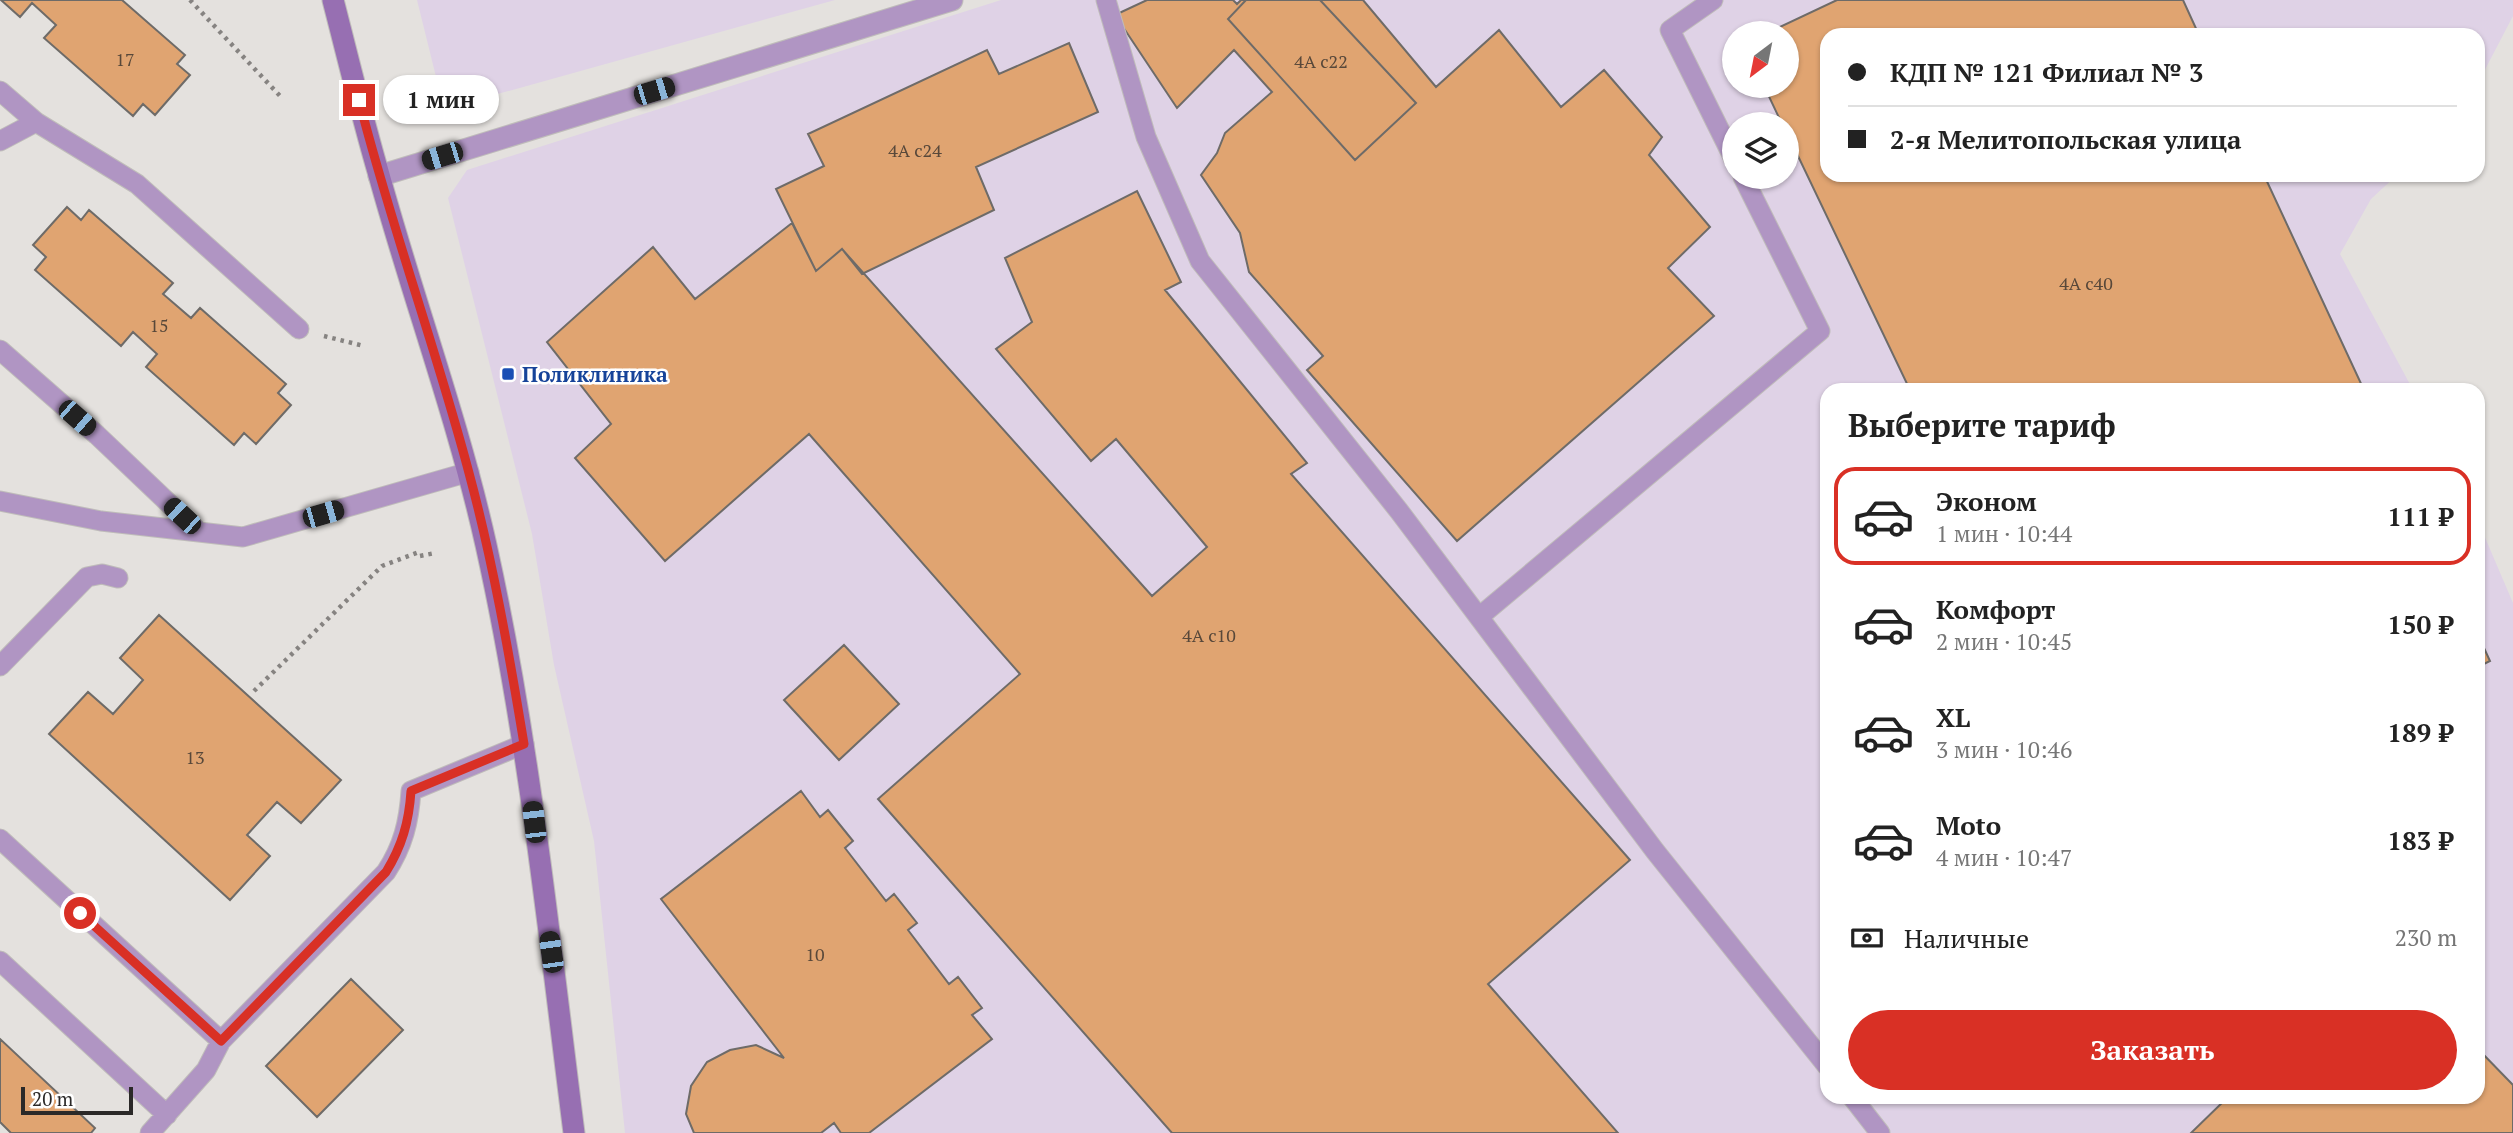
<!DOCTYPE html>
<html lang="ru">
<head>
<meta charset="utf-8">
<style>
	body { margin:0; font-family:"PT Serif",serif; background:#f6f6f6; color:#222; height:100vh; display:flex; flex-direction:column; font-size:26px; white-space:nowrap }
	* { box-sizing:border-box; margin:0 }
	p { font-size:23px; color:#767676 }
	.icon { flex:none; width:38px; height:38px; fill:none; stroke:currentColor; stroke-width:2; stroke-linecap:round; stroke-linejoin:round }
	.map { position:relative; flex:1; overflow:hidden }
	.sheet { position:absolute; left:1820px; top:383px; width:665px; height:721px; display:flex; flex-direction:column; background:#fff; border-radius:21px; box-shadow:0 2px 5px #0004 }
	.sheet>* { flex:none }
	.top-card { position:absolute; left:1820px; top:28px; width:665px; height:154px; border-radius:21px; box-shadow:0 2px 5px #0004; display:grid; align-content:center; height:154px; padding:0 28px; background:#fff }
	.needle { width:46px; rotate:212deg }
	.fabs { position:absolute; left:1722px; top:21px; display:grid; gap:14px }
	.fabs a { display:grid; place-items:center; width:77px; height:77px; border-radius:50%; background:#fff; box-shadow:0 2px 5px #0004; font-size:35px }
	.scale { position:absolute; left:21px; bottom:18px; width:112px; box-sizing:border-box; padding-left:7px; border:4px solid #2b2928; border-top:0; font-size:19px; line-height:24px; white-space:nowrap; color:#2b2928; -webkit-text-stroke:5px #fff; paint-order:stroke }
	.end { position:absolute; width:32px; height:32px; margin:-16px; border:9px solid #d93025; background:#fff; box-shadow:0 0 0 4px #fff }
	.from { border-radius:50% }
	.bubble { position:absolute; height:49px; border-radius:24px; background:#fff; box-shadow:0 2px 5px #0004; font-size:23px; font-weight:800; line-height:49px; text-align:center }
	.car { position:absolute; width:21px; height:42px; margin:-21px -10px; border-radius:9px; box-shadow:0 0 5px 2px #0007; background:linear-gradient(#222 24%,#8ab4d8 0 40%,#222 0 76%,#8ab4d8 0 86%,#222 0) }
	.top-card b { display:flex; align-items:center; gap:24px; height:66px; font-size:26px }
	.top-card b+b { border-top:2px solid #e0e0e0 }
	.top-card i { width:18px; height:18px; background:#222 }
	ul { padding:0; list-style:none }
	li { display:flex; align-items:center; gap:21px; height:98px; margin:0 14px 10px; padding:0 14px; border:4px solid transparent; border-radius:21px }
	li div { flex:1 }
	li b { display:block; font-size:26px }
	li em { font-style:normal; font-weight:800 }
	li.selected { border-color:#d93025 }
	li>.icon { width:63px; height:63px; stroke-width:1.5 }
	h2 { padding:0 28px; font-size:32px; line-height:84px }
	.pay { display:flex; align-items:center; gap:18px; height:77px; padding:0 28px; font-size:26px }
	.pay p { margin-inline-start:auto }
	.action { display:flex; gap:14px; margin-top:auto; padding:14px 28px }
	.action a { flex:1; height:80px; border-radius:42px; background:#d93025; color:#fff; font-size:28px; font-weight:800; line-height:80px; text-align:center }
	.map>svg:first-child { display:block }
</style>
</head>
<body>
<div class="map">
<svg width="2513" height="1133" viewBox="0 0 2513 1133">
	<rect width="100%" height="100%" fill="#e4e1de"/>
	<path fill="#dfd2e6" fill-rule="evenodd" d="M417,0H835L444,109Z
		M1001,0H2513V16L2478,83V35H1827V175H2397L2371,199L2340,254L2413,390H1827V1097H2478V521L2513,603V1133H625L594,841L554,665L532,534L448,198L467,170ZM1734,33H1787V86H1734ZM1734,124H1787V177H1734Z"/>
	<path fill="#e0a471" stroke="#6e6b68" stroke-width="2" d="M1,0H122L185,55L177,64L190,75L155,115L143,104L133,116L44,38L56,25L32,3L20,17Z
		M1147,0H1233L1237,4L1241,0H1363L1436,87L1499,30L1561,107L1604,70L1662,137L1649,155L1710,227L1668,268L1714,316L1457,541L1307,370L1323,356L1249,272L1240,233L1201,175L1217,153L1225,133L1272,92L1234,50L1177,108L1115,15Z
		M1246,0H1320L1416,103L1355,160L1228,19Z
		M1837,0H2183L2199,35H1827V175H2264L2364,390H1910L1787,133V124H1782L1764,86H1787V33H1767Z
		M1069,43L1098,112L976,167L994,210L862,274L842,249L816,271L776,189L824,166L808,134L987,50L999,74Z
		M1137,191L1181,282L1165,290L1307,463L1291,474L1630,860L1488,984L1618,1133H1172L878,799L1020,674L809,434L665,561L575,458L611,424L547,342L653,247L695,299L792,223L816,271L842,249L1152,596L1207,547L1116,439L1091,461L996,349L1032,322L1005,258Z
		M67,207L81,220L89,210L173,283L163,294L191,318L200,308L286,384L278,393L291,405L256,444L244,433L234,445L146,367L157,354L133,332L121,346L35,270L46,257L33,245Z
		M159,615L341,780L301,823L277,802L247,835L270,856L230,900L49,734L88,692L113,714L143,680L120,658Z
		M2478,635L2490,661L2478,667Z
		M844,645L899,704L839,760L784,700Z
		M801,791L820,817L828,810L853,841L845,848L886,901L894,894L917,923L908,930L949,984L958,977L982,1008L972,1015L992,1039L869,1133H841L834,1123L821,1133H694L686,1114L691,1086L707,1062L730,1050L756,1045L784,1058L661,899Z
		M351,979L403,1030L317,1117L266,1066Z
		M0,1039L95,1128L91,1133H11L0,1122Z
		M2478,1049L2513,1085V1133H2191L2228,1097H2478Z"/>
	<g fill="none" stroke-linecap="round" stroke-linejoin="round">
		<g stroke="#bfbcba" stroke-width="21">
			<path id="lane" d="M1106,0L1146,137L1200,261L1399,511L1655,851L1827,1066
				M1713,0L1670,30L1734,159
				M0,91L36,122
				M0,141L36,122L137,184L299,329
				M0,350L97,435L199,532L243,537L469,472
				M0,501L101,521L199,532
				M1479,617L1820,331L1743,177
				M0,666L87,577L102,574L118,578
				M0,839L221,1041
				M0,961L167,1115
				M1852,1097L1880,1133
				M150,1133L206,1070L221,1041L386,872C403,846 409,822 411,791L524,744"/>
		</g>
		<g stroke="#bfbcba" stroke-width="23">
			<path id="street" d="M379,176L952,0"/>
		</g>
		<g stroke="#bfbcba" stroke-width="23">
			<path id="secondary" d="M333,0C348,58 362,117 379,175C413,299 458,419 486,545C529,738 549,936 574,1133"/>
		</g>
		<path stroke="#868381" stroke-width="4.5" stroke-dasharray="3.5 5" stroke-linecap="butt" d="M190,0L281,97
			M324,336L364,346
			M420,556L435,553
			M254,691L382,566L419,552"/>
		<use href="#lane" stroke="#b095c3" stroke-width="19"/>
		<use href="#street" stroke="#b095c3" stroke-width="21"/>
		<use href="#secondary" stroke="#976fb2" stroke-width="21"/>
	</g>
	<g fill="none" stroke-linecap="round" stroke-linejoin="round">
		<path stroke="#d93025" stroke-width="9" d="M80,913L221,1041L386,872C402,846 409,822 411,791L524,744C509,653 493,562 469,473C436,348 391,226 359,100"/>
	</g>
	<rect fill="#1a4fb4" stroke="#fff" stroke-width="2.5" x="501" y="367" width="14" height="14" rx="3.5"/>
	<g text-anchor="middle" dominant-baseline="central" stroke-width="5" stroke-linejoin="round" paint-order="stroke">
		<g font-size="18" fill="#58483a">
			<text x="125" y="59">17</text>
			<text x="1321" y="61">4А с22</text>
			<text x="915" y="150">4А с24</text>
			<text x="2086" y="283">4А с40</text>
			<text x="159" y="325">15</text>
			<text x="1209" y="635">4А с10</text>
			<text x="195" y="757">13</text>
			<text x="815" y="954">10</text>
		</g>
		<g font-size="21" font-weight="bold" fill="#164399" stroke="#fff" text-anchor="start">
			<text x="522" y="374">Поликлиника</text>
		</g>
	</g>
</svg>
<div class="fabs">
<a><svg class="needle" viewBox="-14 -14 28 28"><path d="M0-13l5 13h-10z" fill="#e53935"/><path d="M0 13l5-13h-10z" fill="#767676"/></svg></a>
<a><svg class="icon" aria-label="layers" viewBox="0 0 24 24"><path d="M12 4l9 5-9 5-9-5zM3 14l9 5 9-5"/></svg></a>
</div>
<div class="scale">20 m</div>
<i class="end from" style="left:80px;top:913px"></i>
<i class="end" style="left:359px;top:100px"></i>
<div class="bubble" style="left:383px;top:75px;width:116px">1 мин</div>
<i class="car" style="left:654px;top:91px;rotate:73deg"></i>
<i class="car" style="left:442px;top:156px;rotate:253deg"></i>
<i class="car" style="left:77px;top:418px;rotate:131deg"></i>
<i class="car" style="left:323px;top:514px;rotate:74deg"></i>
<i class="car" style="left:182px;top:516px;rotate:313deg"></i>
<i class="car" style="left:534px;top:822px;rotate:353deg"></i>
<i class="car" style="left:551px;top:952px;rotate:352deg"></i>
<div class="top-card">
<b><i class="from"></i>КДП № 121 Филиал № 3</b>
<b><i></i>2-я Мелитопольская улица</b>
</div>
<section class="sheet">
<h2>Выберите тариф</h2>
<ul>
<li class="selected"><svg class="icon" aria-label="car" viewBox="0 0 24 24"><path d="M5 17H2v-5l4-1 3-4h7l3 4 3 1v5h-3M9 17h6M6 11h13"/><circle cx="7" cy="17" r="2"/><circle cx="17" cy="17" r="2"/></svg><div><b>Эконом</b><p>1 мин · 10:44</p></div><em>111 ₽</em></li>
<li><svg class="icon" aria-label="car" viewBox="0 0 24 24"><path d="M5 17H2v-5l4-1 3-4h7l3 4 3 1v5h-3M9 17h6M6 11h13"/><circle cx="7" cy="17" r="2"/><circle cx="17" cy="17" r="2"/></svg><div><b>Комфорт</b><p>2 мин · 10:45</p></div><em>150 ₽</em></li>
<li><svg class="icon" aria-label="car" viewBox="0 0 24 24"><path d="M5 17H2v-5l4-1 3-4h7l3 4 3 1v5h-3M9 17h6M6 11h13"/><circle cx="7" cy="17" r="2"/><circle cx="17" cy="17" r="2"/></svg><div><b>XL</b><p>3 мин · 10:46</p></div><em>189 ₽</em></li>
<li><svg class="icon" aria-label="car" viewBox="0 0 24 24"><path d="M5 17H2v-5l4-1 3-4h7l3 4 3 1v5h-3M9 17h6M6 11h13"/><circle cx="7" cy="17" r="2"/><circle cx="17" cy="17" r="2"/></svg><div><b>Moto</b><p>4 мин · 10:47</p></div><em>183 ₽</em></li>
</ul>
<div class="pay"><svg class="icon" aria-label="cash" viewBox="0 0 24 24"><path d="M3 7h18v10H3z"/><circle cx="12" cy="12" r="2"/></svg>Наличные<p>230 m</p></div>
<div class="action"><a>Заказать</a></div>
</section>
</div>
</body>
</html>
